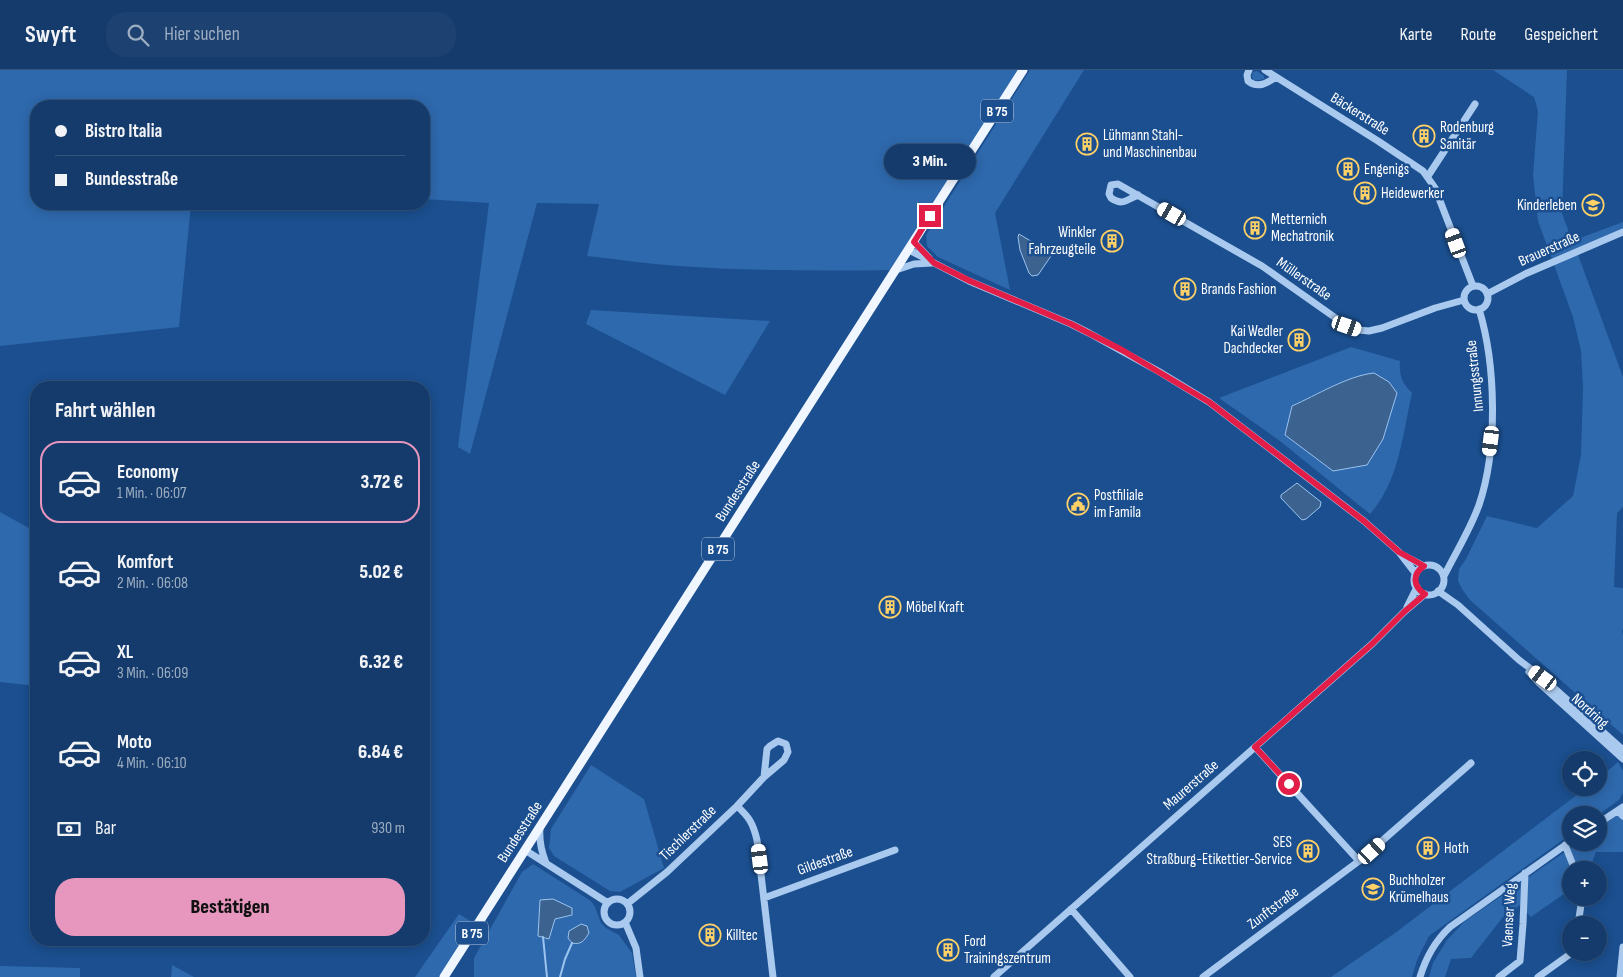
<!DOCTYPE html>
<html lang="de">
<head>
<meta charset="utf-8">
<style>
	body { margin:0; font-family:"Sofia Sans Condensed",sans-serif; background:#1d4271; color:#f1f3f6; height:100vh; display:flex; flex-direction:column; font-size:19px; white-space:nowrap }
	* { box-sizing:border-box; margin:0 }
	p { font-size:16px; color:#9dadc1 }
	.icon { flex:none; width:28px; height:28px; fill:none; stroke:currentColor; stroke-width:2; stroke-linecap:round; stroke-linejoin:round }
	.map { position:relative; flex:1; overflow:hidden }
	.details { position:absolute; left:30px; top:311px; width:400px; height:565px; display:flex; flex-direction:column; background:#143b6b; border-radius:20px; box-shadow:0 2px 12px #0003,0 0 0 1px #33557e }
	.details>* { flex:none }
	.banner { position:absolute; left:30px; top:30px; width:400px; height:110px; border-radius:20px; box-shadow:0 2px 12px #0003,0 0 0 1px #33557e; display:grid; align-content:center; height:110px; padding:0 25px; background:#143b6b }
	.controls { position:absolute; left:1562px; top:681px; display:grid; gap:10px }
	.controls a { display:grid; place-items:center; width:45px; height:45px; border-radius:50%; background:#143b6b; box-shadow:0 2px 12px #0003,0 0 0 1px #33557e; font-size:25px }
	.end { position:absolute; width:22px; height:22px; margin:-11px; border:6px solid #e11d48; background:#fff; box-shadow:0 0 0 2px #fff }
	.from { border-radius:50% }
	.bubble { position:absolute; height:35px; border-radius:18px; background:#143b6b; box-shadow:0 2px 12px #0003,0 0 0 1px #33557e; font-size:16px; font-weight:800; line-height:35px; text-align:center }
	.car { position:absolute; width:15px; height:30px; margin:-15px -8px; border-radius:6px; box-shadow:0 0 4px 1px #0007; background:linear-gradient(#fff 24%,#345 0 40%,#fff 0 76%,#345 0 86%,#fff 0) }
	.banner b { display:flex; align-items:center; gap:18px; height:48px; font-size:19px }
	.banner b+b { border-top:1px solid #33557e }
	.banner i { width:12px; height:12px; background:#f1f3f6 }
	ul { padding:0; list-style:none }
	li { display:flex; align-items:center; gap:15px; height:82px; margin:0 10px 8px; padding:0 15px; border:2px solid transparent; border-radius:20px }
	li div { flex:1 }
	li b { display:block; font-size:19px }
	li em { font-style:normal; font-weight:800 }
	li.current { border-color:#e797bd }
	li>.icon { width:45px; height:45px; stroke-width:1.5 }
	h2 { padding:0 25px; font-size:22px; line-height:60px }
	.pay { display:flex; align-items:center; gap:12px; height:55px; padding:0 25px; font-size:19px }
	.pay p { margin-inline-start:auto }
	.primary-button { display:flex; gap:10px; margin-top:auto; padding:10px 25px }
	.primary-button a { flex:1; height:58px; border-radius:20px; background:#e797bd; color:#111; font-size:20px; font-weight:800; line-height:58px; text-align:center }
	header { display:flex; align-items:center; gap:30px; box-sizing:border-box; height:70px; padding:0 25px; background:#143b6b; border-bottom:1px solid #33557e }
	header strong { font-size:24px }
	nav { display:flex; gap:28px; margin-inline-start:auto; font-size:18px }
	.search { width:350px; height:45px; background:#1d4271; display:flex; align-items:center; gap:12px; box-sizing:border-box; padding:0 18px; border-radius:20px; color:#9dadc1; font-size:19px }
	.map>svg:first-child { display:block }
</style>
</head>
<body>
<header>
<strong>Swyft</strong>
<div class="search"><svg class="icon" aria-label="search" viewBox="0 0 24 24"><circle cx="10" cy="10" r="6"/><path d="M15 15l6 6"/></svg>Hier suchen</div>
<nav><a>Karte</a><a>Route</a><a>Gespeichert</a></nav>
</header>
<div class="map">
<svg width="1623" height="907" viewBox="0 0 1623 907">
	<rect width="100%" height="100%" fill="#1b4f8f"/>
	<path fill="#2e69ad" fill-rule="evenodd" d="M0,0H1023L896,200C823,201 750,201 678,196C647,194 617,189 587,186L599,134L537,133L470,384L458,377L489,133L424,129V36H36V134H191L179,257L0,276Z
		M1030,0H1084L995,143L1010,220L938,187L927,176L926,165Z
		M1493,0H1567L1562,143L1572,171L1623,152V162L1577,182L1623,307V437L1617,443L1614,517L1623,518V559L1622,560L1623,565V665L1470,530L1462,519L1458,511L1459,499L1466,489L1487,446L1537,458L1573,426L1581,385L1583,318L1581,281L1573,247L1538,151L1533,105L1538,41L1534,27Z
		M1257,1L1264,6V9L1253,11L1252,5L1253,2Z
		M591,240L770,251L725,325L586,254Z
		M1351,277L1400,291C1399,306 1402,313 1412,323C1403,363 1399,412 1370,444L1280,371L1219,328ZM1374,303L1397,323L1383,369L1333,401L1285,365L1292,336C1317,324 1347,306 1374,303Z
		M0,442L36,462V616L0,612Z
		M1618,692L1623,701V723L1619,730L1598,745H1571V764L1429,866L1417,890L1412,907H1331L1395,863L1586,718H1599V708Z
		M591,695L644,729L664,798L620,822L610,821L554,786L549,778L551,759Z
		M1623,741V782H1596L1589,800H1571V819L1531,847L1520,835L1503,847L1471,888L1451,889L1445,907H1429L1433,893L1447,870L1465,851L1578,773L1599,772V758Z
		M533,794L591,831L595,837L601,853L606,858L619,865L632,883L636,907H474V888L522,802ZM540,830L572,845L555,849L538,866Z
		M459,844L477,855L444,907H415Z
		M172,895L194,907H171Z
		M0,896L80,898V907H0Z"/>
	<path fill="#3c6290" stroke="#9cc4f0" d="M1019,164L1049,182L1051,186L1038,205L1032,206L1029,203L1020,180L1018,167Z
		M1374,303L1389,312L1397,323L1383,369L1367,395L1333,401L1285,365L1292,336C1317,325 1347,306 1374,303Z
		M1297,413L1321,432L1320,437L1306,449L1302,450L1281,428V425Z
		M553,829L572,838V845L555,849L549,869L538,866L540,830Z
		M581,854L587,856L589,863C584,871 581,875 572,873L568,868L569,861Z"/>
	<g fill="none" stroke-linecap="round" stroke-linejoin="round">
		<path stroke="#9cc4f0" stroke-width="2" d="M543,867L547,907
			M560,907L565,889L572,873"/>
		<path stroke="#a9c9ee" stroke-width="7" d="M1249,0L1247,5L1248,11C1258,19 1267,13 1276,7
			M1265,0L1378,71L1423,101L1435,118L1473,216
			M1428,106L1475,34
			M1138,125C1126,130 1123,136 1111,128L1109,124L1111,115L1118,114L1262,196L1347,256L1358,260L1369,261L1382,258L1435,238L1464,230
			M914,172L929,188
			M909,180L969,211L1071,254L1089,263L1158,301L1209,332L1364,451L1399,482L1416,504
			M896,200L914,194L932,193
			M1464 228a12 12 0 1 1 24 0a12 12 0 1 1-24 0Z
			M1487,224L1525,204L1623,162
			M1401,484L1424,496
			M1414 510a15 15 0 1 1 30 0a15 15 0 1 1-30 0Z
			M1444,506C1456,482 1470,460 1479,435C1498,379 1496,295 1479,239
			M1438,521L1458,535L1519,590L1543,608L1623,680
			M1407,537L1417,517
			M1529,602L1539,613L1623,689
			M737,736C749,747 753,753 757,770L773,907
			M1618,741L1623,746
			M1599,753L1623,737
			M540,758C539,771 541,781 546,793
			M1565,775L1575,800
			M525,780L608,833
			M1359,791L1471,693
			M764,828L895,780
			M604 842a13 13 0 1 1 26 0a13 13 0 1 1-26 0Z
			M627,834L667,802L737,736L764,707L784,690L788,682L786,674L778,671L770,676L767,679L764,707
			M1071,839L1130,907
			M625,852L636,878L640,907
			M1578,855L1582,828
			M994,907L1372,574L1404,542L1425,524
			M1203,907L1359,791L1255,677
			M1420,907C1426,887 1435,871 1450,857L1571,771
			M1499,907L1520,891L1523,854L1525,803
			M1538,907L1573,882
			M1620,907L1623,877"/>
		<path stroke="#f0f6ff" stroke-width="9" d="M444,907L1023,0"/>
	</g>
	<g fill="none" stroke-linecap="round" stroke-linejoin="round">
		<path stroke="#e11d48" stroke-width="6" d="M930,146L914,172L934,193L970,211L1071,254L1122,280L1209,332L1364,451L1399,482L1424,496C1412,504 1413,517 1425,524L1404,542L1372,574L1255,677L1289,714"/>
	</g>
	<defs>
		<g id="building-ring" transform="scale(1.125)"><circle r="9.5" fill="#1b4f8f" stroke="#ffd166" stroke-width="1.5"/><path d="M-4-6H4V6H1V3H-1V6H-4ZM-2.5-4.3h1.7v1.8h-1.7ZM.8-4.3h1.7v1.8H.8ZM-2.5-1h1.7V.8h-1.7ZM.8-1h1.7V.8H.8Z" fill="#ffd166"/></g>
		<g id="school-ring" transform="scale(1.125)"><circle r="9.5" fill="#1b4f8f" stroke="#ffd166" stroke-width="1.5"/><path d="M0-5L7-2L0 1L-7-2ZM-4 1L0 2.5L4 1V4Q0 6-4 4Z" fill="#ffd166"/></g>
		<g id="civic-ring" transform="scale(1.125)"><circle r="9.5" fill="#1b4f8f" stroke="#ffd166" stroke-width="1.5"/><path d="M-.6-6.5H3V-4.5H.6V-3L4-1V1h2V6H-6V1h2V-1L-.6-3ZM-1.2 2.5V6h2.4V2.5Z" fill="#ffd166"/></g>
	</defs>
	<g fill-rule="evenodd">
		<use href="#building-ring" x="1424" y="66"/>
		<use href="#building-ring" x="1087" y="74"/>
		<use href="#building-ring" x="1348" y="99"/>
		<use href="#building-ring" x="1365" y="123"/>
		<use href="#school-ring" x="1593" y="135"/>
		<use href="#building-ring" x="1255" y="158"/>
		<use href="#building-ring" x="1112" y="171"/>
		<use href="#building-ring" x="1185" y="219"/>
		<use href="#building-ring" x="1299" y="270"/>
		<use href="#civic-ring" x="1078" y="434"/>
		<use href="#building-ring" x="890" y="537"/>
		<use href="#building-ring" x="1428" y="778"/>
		<use href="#building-ring" x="1308" y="781"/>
		<use href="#school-ring" x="1373" y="819"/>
		<use href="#building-ring" x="710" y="865"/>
		<use href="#building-ring" x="948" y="880"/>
	</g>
	<g text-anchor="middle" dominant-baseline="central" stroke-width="5" stroke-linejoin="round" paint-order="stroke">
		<g fill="#1b4f8f" stroke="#bbcadd" stroke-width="1">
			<rect x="981" y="29.5" width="32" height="23" rx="4"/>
			<rect x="702" y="467.5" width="32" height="23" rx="4"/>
			<rect x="456" y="851.5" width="32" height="23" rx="4"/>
		</g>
		<g font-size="14" font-weight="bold" fill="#fff">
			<text x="997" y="41">B 75</text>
			<text x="718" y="479">B 75</text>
			<text x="472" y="863">B 75</text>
		</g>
		<g font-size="15" fill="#fff" stroke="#1b4f8f">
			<text transform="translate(1360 44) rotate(32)">Bäckerstraße</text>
			<text transform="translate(1549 179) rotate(-24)">Brauerstraße</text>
			<text transform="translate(1304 209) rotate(35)">Müllerstraße</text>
			<text transform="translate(1475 306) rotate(-96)">Innungsstraße</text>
			<text transform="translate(738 421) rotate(-57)">Bundesstraße</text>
			<text transform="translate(1590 641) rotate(42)">Nordring</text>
			<text transform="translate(1191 715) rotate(-41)">Maurerstraße</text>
			<text transform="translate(520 762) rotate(-57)">Bundesstraße</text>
			<text transform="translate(688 763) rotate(-44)">Tischlerstraße</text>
			<text transform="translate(825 791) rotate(-20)">Gildestraße</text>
			<text transform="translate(1273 838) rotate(-37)">Zunftstraße</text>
			<text transform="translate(1509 845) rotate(-87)">Vaenser Weg</text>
		</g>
		<g font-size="15" fill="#fff" stroke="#1b4f8f" text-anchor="start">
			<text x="1440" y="57">Rodenburg<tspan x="1440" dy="17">Sanitär</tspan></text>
			<text x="1103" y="65">Lühmann Stahl-<tspan x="1103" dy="17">und Maschinenbau</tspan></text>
			<text x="1364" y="99">Engenigs</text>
			<text x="1381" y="123">Heidewerker</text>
			<text x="1577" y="135" text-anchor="end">Kinderleben</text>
			<text x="1271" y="149">Metternich<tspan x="1271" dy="17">Mechatronik</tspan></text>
			<text x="1096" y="162" text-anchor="end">Winkler<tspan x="1096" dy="17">Fahrzeugteile</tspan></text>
			<text x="1201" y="219">Brands Fashion</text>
			<text x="1283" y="261" text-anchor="end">Kai Wedler<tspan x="1283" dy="17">Dachdecker</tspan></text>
			<text x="1094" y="425">Postfiliale<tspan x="1094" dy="17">im Famila</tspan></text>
			<text x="906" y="537">Möbel Kraft</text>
			<text x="1292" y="772" text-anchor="end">SES<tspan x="1292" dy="17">Straßburg-Etikettier-Service</tspan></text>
			<text x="1444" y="778">Hoth</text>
			<text x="1389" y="810">Buchholzer<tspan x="1389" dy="17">Krümelhaus</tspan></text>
			<text x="726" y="865">Killtec</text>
			<text x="964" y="871">Ford<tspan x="964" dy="17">Trainingszentrum</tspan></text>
		</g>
	</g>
</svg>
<div class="controls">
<a><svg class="icon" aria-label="locate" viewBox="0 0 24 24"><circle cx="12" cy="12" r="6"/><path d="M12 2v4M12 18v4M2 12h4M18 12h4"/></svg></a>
<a><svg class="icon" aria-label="layers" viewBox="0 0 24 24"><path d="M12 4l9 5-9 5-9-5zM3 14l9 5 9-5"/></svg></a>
<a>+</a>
<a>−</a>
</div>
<i class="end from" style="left:1289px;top:714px"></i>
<i class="end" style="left:930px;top:146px"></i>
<div class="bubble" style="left:884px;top:74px;width:92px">3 Min.</div>
<i class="car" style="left:1172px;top:144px;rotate:300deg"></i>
<i class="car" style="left:1456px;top:173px;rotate:340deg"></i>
<i class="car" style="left:1347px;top:256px;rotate:109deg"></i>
<i class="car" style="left:1491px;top:371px;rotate:187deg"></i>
<i class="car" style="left:1543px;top:608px;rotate:306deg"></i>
<i class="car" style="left:1372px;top:781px;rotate:48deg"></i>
<i class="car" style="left:760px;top:789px;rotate:353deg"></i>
<div class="banner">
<b><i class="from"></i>Bistro Italia</b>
<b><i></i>Bundesstraße</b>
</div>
<section class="details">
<h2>Fahrt wählen</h2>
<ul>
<li class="current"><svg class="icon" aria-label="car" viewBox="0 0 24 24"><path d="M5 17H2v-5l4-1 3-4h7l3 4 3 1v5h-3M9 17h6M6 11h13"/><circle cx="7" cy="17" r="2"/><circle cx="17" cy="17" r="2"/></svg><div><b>Economy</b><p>1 Min. · 06:07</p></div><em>3.72 €</em></li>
<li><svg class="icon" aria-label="car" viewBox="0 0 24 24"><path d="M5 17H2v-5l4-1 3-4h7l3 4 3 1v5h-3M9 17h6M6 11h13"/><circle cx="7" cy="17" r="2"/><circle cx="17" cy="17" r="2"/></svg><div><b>Komfort</b><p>2 Min. · 06:08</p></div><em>5.02 €</em></li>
<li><svg class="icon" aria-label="car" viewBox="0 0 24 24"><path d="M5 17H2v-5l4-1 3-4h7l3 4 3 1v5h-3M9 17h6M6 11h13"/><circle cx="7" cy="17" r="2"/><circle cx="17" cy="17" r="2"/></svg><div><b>XL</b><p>3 Min. · 06:09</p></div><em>6.32 €</em></li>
<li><svg class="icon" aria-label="car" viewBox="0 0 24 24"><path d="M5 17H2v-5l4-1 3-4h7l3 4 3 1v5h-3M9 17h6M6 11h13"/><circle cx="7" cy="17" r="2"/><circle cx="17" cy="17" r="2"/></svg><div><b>Moto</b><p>4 Min. · 06:10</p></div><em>6.84 €</em></li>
</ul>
<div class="pay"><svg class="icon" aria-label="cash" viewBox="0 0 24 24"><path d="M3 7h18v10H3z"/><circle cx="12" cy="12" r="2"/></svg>Bar<p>930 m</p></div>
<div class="primary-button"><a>Bestätigen</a></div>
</section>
</div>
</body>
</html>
